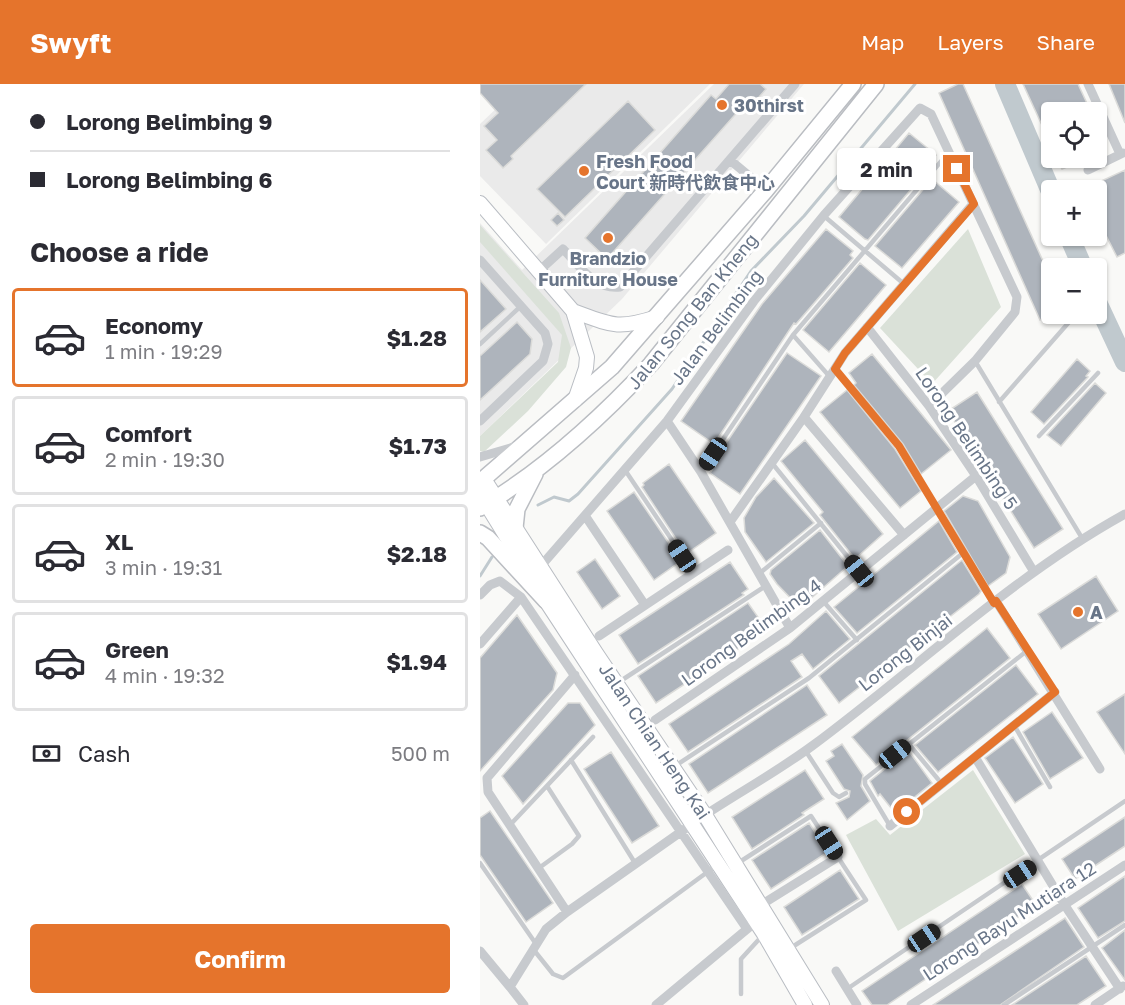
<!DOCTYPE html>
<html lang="en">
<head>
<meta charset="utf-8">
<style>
	body { margin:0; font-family:"Golos Text","Noto Sans SC",sans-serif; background:#f2f2f3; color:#2b2b33; height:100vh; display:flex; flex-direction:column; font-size:22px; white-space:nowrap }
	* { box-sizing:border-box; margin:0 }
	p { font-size:20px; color:#7c7c81 }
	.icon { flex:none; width:33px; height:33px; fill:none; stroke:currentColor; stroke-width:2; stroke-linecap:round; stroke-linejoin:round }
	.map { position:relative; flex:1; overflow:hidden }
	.panel { display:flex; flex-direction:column; background:#fff; width:480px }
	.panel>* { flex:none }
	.guide { display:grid; align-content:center; height:132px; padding:0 30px; background:#fff }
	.controls { position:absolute; left:561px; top:18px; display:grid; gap:12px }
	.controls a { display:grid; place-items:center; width:66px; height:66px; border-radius:6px; background:#fff; box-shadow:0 2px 4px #0004; font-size:30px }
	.end { position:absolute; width:27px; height:27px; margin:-14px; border:8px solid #e5742c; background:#fff; box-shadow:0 0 0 3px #fff }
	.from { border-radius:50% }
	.bubble { position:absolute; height:42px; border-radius:6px; background:#fff; box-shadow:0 2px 4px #0004; font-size:20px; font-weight:700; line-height:42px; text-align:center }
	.car { position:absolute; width:18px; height:36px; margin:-18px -9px; border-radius:8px; box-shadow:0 0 4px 2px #0007; background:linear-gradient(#222 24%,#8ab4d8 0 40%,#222 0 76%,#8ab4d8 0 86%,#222 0) }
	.guide b { display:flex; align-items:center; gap:21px; height:57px; font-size:22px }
	.guide b+b { border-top:2px solid #e1e1e2 }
	.guide i { width:15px; height:15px; background:#2b2b33 }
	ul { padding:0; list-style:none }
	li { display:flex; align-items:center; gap:18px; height:99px; margin:0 12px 9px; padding:0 18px; border:3px solid #e1e1e2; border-radius:6px }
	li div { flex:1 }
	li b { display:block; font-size:22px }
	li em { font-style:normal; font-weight:700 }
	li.current { border-color:#e5742c }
	li>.icon { width:54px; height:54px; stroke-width:1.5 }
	h2 { padding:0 30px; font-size:27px; line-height:72px }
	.pay { display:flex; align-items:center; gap:15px; height:66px; padding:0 30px; font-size:22px }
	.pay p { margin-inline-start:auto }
	.primary-button { display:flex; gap:12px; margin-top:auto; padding:12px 30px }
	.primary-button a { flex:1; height:69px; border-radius:6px; background:#e5742c; color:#fff; font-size:24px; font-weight:700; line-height:69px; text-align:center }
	header { display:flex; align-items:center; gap:36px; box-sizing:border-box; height:84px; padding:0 30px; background:#e5742c; color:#fff }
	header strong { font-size:28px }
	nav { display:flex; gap:33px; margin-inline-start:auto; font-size:21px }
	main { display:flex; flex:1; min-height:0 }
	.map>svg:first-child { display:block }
</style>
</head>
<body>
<header>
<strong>Swyft</strong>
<nav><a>Map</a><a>Layers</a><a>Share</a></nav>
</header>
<main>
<section class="panel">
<div class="guide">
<b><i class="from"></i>Lorong Belimbing 9</b>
<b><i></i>Lorong Belimbing 6</b>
</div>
<h2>Choose a ride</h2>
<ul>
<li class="current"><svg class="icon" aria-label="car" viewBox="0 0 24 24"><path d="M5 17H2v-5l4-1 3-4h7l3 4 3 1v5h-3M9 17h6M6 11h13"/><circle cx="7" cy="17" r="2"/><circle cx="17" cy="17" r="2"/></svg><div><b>Economy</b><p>1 min · 19:29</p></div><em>$1.28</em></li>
<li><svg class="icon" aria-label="car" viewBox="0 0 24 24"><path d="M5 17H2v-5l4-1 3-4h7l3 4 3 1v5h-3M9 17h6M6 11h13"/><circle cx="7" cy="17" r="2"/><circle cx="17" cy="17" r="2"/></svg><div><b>Comfort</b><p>2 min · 19:30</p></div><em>$1.73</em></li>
<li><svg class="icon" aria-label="car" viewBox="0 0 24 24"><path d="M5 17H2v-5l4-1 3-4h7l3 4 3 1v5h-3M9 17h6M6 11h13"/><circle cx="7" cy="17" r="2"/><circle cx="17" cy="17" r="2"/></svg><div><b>XL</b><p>3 min · 19:31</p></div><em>$2.18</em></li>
<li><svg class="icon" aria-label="car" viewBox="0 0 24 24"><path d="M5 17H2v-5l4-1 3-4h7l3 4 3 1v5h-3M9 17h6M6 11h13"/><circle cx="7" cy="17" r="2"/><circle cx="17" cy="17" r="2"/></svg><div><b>Green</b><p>4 min · 19:32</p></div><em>$1.94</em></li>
</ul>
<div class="pay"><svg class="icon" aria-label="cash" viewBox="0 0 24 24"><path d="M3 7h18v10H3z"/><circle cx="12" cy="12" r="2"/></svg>Cash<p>500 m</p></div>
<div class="primary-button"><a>Confirm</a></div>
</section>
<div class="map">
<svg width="645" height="921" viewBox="0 0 645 921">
	<rect width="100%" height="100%" fill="#f9f9f7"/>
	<path fill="#eaeaea" d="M42,0H230L66,160L0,92V40Z
		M234,0H324L142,215L0,352V139L42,186Z"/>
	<path fill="#dae1d8" d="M0,141L79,229L91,264L86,283L48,327L4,368L0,367V352L78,278L82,251L0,158Z
		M488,145L521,223L452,300L400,244Z
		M493,686L545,770L418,847L366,751L396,735L410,751Z"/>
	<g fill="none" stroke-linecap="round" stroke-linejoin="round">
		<path stroke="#c0c9ce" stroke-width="3" d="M58,421L74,413L89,417L98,410L192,305L271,187L324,132L435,0
			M0,492L12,473"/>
		<path stroke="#c0c9ce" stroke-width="20" d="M525,0L572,110
			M589,152L603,184
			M616,216L645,278"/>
	</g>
	<path fill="#aeb4bc" stroke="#dbdbd9" stroke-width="1.5" d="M0,0H106L31,72L33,75L23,84L6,66L17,56L4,42L18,29L0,9Z
		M249,0H280L286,5L266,28L261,24L127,175L105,154L231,11L236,15Z
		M478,0H483L572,197V230L560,236L459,9Z
		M543,0H598L611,28H572V63Z
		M629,0H645V39Z
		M148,17L175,46L85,133L57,105Z
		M429,49L456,71L443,87L445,89L388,156L385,155L359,133Z
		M576,74H609L582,85Z
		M645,86V169L637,173L616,132V106H602Z
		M452,95L479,118L422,184L395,162Z
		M78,129L84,136L77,142L71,136Z
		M346,145L373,167L370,171L373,174L316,240L314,239L234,360L201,337L282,220Z
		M380,179L406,201L349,268L323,246Z
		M0,196L26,225L0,248Z
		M37,238L52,255L50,270L0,316V272Z
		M307,269L341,292L260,410L230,389L244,367L242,365Z
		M392,270L471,366L441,390L423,360L374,301L376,299L369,289Z
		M597,275L610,287L606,292L608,293L564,340L551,328Z
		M615,299L626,309L581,362L567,351Z
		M367,306L415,365L441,407L420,424L340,328Z
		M497,308L583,445L554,464L468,327Z
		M325,356L403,450L375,475L340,431L343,428L301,377Z
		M189,380L236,449L206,470L162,403L164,401L163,399Z
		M294,394L334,439L286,478L265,448L264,434L276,413Z
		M154,408L201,477L174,496L127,427Z
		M483,412L498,417L530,473L526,489L508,502L464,427Z
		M459,437L477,468L377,549L354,523Z
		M340,446L368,482L320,524L297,500L290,490L291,486Z
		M115,475L140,512L122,525L97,488Z
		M482,476L501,507L499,510L359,619L339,592Z
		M250,478L268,505L262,509L264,511L158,580L139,551Z
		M616,492L638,527L581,565L558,530Z
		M268,519L287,546L176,619L158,592Z
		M346,527L370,555L333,585L322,570L311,577L322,593L208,668L189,640L309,560Z
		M37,531L77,589L73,606L0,687V574Z
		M507,544L530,574L396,681L372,653Z
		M536,581L558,610L458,688L435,661Z
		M327,601L347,631L228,709L209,680Z
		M645,610V670L617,628Z
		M88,619H100L115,641L43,720L22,692Z
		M572,628L603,674L570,695L543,648Z
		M533,653L563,700L535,719L505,674Z
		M362,660L383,691L381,702L390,717L367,736L356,719L369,713L370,707L364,705L346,677L354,672L351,667Z
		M428,666L452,699L415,729L400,710L398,712L390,697Z
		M131,668L179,742L152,759L104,685Z
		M325,686L344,715L322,729L324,731L272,765L252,733Z
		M10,727L73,819L46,838L0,771V734Z
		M645,733V762L595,795L582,775Z
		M329,739L348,768L291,805L272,776Z
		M360,786L379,815L322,851L304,823Z
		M645,792V837L618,854L598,824Z
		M542,800L556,821L407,921H392L382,907Z
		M585,834L604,863L520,921H453Z
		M645,846V896L622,864Z
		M606,872L626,902L597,921H532Z"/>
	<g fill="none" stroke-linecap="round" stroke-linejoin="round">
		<g stroke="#b9bdc3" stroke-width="16">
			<path id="secondary" d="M0,119L93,227L107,273L106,284L95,316
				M93,227C131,241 137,246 177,233
				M4,395L116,569L225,731L342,921
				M0,410L66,517L284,850L325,921"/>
		</g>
		<g stroke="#babdc2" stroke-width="18">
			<path id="primary" d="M0,398L132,283L286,106L373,0
				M0,424C64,386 120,335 171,280L396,0
				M35,444L37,425L55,390
				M0,449L8,454L66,517"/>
		</g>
		<path stroke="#c7cace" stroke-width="4.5" d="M344,132L424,200
			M313,251L350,293
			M0,260L41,222
			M495,277L602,454
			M355,285L419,362L513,518
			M519,318L590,237L593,230
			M559,352L618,289
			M292,379L379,487
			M145,386L214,489
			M221,388L313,251L469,68
			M280,489L341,439
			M343,517L377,556
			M139,598L287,501
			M534,641L570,703
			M428,659L462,700
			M325,666L353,709L359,713L366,709
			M91,676L155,779
			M195,682L329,594L483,469
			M30,741L113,653
			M410,742L385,700V695L548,566
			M0,779L56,860
			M258,779L331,732L386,816L309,865
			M59,784L92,760L99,752L67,702
			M53,865L73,890L83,894L237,781
			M367,905L645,717
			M261,910V875L282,852
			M524,921L645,841"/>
		<path stroke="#c7cace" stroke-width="9" d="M608,0L640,70
			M250,76L286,106
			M608,86L643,69
			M0,176L65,249L68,260L63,277L0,337
			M59,187L83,165C100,182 114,206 140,203L315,0
			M387,243L449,322L496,392L554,488
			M324,333L424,451
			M187,337L221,388L310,544
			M0,373L37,362
			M106,433L165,521
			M250,438L324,333L365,269L493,120
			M60,483L187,337L274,217L344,131L440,24L451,30L537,213L535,228L495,277L449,322
			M0,511L10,501L20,497L41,513L267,845
			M516,517L620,685
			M119,552L248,466
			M0,560L41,513
			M175,636L310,544L496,392
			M495,673L584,820L640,905
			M225,731C260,708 298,687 332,662C436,585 531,493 645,430
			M410,742L575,608
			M281,821L358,773
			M87,828L8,708L7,694L95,591
			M0,867L30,903
			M356,887L377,921
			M44,921L30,903L66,845L87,828L205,745
			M176,921L272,841
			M431,921L645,781
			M615,921L643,902"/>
		<use href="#secondary" stroke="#fff" stroke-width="14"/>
		<use href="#primary" stroke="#fff" stroke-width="15"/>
	</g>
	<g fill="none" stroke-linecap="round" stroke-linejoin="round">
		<path stroke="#e5742c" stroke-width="8" d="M427,728L575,608L516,517L514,519L419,362L355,285L365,269L494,120L477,85"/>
	</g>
	<g fill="#e5742c" stroke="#fff" stroke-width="2">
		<circle cx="242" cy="21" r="6"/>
		<circle cx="104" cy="87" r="6"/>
		<circle cx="128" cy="154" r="6"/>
		<circle cx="598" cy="528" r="6"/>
	</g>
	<g text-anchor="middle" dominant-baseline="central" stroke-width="6" stroke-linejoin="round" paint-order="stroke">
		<g font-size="18" font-weight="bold" fill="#687588" stroke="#fff" text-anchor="start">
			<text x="254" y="21">30thirst</text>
			<text x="116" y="77">Fresh Food<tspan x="116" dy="21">Court 新時代飲食中心</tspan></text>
			<text x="128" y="174" text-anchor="middle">Brandzio<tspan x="128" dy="21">Furniture House</tspan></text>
			<text x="610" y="528">A</text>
		</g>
		<g font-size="18" fill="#687588" stroke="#fff">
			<text transform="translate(212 227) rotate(-51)">Jalan Song Ban Kheng</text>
			<text transform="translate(236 243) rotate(-53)">Jalan Belimbing</text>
			<text transform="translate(487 354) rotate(56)">Lorong Belimbing 5</text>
			<text transform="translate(271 548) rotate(-36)">Lorong Belimbing 4</text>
			<text transform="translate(425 568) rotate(-38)">Lorong Binjai</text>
			<text transform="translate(175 657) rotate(56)">Jalan Chian Heng Kai</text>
			<text transform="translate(529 837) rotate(-33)">Lorong Bayu Mutiara 12</text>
		</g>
	</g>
</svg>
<div class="controls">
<a><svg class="icon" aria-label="locate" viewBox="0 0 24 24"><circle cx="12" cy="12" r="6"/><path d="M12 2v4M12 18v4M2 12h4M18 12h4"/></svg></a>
<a>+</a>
<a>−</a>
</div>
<i class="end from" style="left:427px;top:728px"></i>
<i class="end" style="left:477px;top:85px"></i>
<div class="bubble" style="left:357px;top:64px;width:99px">2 min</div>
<i class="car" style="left:233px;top:370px;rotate:214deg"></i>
<i class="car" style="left:202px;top:472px;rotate:326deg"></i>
<i class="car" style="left:379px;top:487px;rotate:321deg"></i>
<i class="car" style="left:415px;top:670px;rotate:51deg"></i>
<i class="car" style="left:349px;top:759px;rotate:147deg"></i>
<i class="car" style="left:540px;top:790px;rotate:57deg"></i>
<i class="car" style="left:444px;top:854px;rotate:56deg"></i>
</div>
</main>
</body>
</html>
